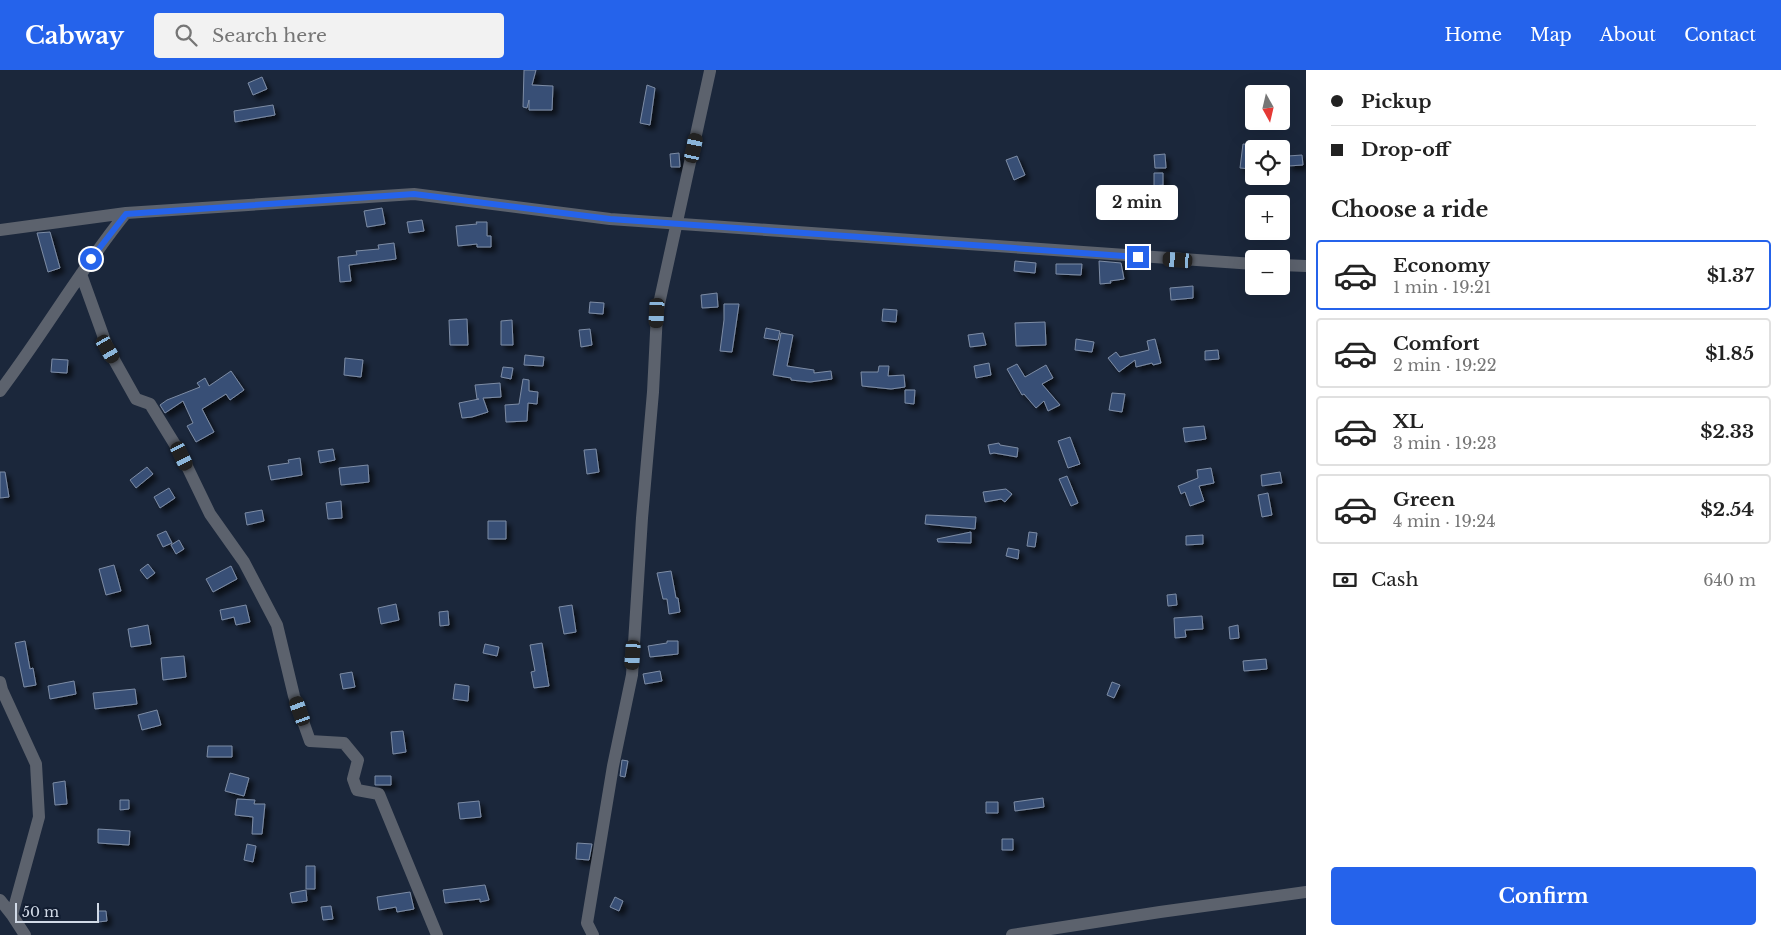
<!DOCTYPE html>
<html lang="en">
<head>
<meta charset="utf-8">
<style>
	body { margin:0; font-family:"Libre Baskerville",serif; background:#f2f2f2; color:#222; height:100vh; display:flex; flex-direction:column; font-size:19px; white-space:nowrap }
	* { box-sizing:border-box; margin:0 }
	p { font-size:16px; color:#767676 }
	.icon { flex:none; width:28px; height:28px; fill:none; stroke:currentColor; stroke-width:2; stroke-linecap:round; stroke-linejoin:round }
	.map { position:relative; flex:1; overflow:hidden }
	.sheet { display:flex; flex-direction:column; background:#fff; width:475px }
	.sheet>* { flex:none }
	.guide { display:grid; align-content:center; height:110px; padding:0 25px; background:#fff }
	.needle { width:32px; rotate:172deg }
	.buttons { position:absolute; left:1245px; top:15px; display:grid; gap:10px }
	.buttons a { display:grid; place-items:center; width:45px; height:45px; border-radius:5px; background:#fff; box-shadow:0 5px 20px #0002; font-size:25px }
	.scale { position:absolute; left:15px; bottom:12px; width:84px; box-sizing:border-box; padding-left:5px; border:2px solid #d1dae7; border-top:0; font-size:14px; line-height:18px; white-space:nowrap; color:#d1dae7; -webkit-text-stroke:4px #121d31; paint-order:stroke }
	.end { position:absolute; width:22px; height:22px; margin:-11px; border:6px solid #2563eb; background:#fff; box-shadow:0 0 0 2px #fff }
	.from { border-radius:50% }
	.bubble { position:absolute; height:35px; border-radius:5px; background:#fff; box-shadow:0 5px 20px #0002; font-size:16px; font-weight:700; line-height:35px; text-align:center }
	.car { position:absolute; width:15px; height:30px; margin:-15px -8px; border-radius:6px; box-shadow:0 0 4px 1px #0007; background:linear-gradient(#222 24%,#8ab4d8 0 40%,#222 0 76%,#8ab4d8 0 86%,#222 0) }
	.guide b { display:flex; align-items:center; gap:18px; height:48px; font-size:19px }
	.guide b+b { border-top:1px solid #e0e0e0 }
	.guide i { width:12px; height:12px; background:#222 }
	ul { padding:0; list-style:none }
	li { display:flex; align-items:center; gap:15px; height:70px; margin:0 10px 8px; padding:0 15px; border:2px solid #e0e0e0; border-radius:5px }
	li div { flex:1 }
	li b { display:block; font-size:19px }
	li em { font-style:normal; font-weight:700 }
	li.current { border-color:#2563eb }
	li>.icon { width:45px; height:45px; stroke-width:1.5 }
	h2 { padding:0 25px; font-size:22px; line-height:60px }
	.pay { display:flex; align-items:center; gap:12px; height:55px; padding:0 25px; font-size:19px }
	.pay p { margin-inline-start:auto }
	.button { display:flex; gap:10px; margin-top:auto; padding:10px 25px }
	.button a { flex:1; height:58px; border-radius:5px; background:#2563eb; color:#fff; font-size:20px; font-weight:700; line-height:58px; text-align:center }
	header { display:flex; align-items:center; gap:30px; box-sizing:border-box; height:70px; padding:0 25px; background:#2563eb; color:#fff }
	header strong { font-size:24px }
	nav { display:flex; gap:28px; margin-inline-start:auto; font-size:18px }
	.search { width:350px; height:45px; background:#f2f2f2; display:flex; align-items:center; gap:12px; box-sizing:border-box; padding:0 18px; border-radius:5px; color:#767676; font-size:19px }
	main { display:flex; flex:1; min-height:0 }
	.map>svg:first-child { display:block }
</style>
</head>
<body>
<header>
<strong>Cabway</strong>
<div class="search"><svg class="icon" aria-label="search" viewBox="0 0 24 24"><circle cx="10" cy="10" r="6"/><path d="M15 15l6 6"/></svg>Search here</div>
<nav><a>Home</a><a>Map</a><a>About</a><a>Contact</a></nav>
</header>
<main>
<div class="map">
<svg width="1306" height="865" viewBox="0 0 1306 865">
	<defs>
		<filter id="shadow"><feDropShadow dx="4.5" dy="4.5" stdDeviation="2.5" flood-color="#0009"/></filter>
	</defs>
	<rect width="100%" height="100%" fill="#1b273b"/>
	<path fill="#395076" stroke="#7d8ca5" filter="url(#shadow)" d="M524,0H536L532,15L553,16L552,40H529V30L527,38L523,37Z
		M262,7L267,19L253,25L248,13Z
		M647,15L655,18L650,55L640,53Z
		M273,35L275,45L235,52L234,41Z
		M1243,74L1254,75L1251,99L1240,98Z
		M679,83L680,97H671L670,84Z
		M1165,84L1166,98H1155L1154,85Z
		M1302,85L1303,95L1288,96V86Z
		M1017,86L1025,105L1014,110L1006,90Z
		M1154,103H1163V115L1154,116Z
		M382,138L385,154L367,157L364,141Z
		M422,150L424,161L409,163L407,152Z
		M476,152H487V166H491V177H477V174L458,176L456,156L477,154Z
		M50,162L60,198L48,202L37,163Z
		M394,173L396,189L349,195L351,211L340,212L338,187L357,185L356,181L379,179L378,175Z
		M1015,191L1036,193L1035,203L1014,201Z
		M1099,191L1121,193L1124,209L1110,211L1111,213L1100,214Z
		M1056,194H1082L1081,205L1056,204Z
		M1193,216V228L1171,230L1170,218Z
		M717,223L718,237L702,238L701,225Z
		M590,232L604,233L603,244L589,243Z
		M724,234H739L732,282L720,281L724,250Z
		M883,239L897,240L896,252L882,251Z
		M467,249L468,275H450L449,250Z
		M512,250L513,275H501V251Z
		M1045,252L1046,275L1016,276L1015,253Z
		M766,258L780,261L778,270L764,268Z
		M590,259L592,275L581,277L579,260Z
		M781,263L793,265L787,296L814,300V303L831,301L832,309L810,312L791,310V308L773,305Z
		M983,263L986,275L970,277L968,265Z
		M1076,269L1094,272L1092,282L1075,280Z
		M1155,269L1161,293L1153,295L1152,293L1136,297L1135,290L1119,302L1108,288L1116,282L1120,287L1149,280L1147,271Z
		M1218,280L1219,289L1205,290V281Z
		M525,285L544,287L543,296L524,295Z
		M345,288L363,290L361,307L344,305Z
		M52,289L68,290L67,303L51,302Z
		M989,293L991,305L976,308L974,296Z
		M1017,294L1025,307L1046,295L1053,308L1042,314L1060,335L1048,341L1044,331L1036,338L1024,324L1022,325L1007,299Z
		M879,296H889L888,306L904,305L905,317L891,319L862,316L861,302H878Z
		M503,297L513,298L511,309L501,307Z
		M231,301L244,320L230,330L226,324L202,339L214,362L196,372L187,356L193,353L183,331L165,343L160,335L167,330L200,317L197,313L205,308L209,316Z
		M523,309L529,310V321L538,322L537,334L528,333L527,351L506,352L505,335L519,334Z
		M500,313L501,327L483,328L488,342L472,347L462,348L459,333L479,329H477L475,315Z
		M905,320H915L914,334L905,333Z
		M1112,323L1125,324L1122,342L1109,340Z
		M1204,356L1206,369L1185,372L1183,358Z
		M1070,367L1080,394L1068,398L1058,371Z
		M999,373L1000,375L1018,378L1017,387L994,383L990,384L988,375Z
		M333,379L335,390L320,393L318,381Z
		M596,379L599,402L587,404L584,380Z
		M300,388L302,405L271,410L268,396L289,393L288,390Z
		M368,395L369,412L341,415L339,398Z
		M147,397L153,404L136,418L130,410Z
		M1211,398L1214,413L1199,416L1204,431L1190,436L1185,422L1181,424L1178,416L1198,408L1197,400Z
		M0,402H5L9,427L0,428Z
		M1280,402L1282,413L1262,416L1261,405Z
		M1067,406L1078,433L1071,436L1059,409Z
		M169,418L175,428L160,438L154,427Z
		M1006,419L1012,424L1005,432L1001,429L985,432L983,422Z
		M1268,423L1272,445L1262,447L1258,425Z
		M341,431L342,448L328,449L326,433Z
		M262,440L264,451L247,455L245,443Z
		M926,445L976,447L975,459L925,454Z
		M488,451H506V469H488Z
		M166,461L172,473L163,477L157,465Z
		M971,462V473L938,472L937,469Z
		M1029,462L1037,463L1035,477L1027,476Z
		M1203,465V474L1186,475V466Z
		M179,470L184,479L176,484L171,475Z
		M1008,478L1019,480L1018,489L1006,486Z
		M148,494L155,503L147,509L140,500Z
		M114,495L121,521L106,525L99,499Z
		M231,496L237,509L213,522L206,509Z
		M671,501L676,528H678L680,542L669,544L667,529H663L657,503Z
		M1176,524L1177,535L1168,536L1167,525Z
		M396,534L399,550L381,554L378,538Z
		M246,535L250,552L236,555L234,547L222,550L220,540Z
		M572,535L576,562L564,564L559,537Z
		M448,541L449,555L440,556L439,542Z
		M1202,546L1203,559L1185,560L1186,567L1175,568L1174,548Z
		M148,555L151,574L131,577L128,559Z
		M1238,555L1239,568L1230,569L1229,557Z
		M25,571L30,599L33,598L36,615L24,617L15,573Z
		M667,571H678V584L650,587L648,576L667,573Z
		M542,573L549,616L534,618L531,602L535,601L530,575Z
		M485,574L499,577L497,586L483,583Z
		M184,586L186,607L163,610L161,588Z
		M1266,589L1267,599L1244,601L1243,591Z
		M660,601L662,611L645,614L643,604Z
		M352,602L355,617L343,619L340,604Z
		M74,611L76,624L50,629L48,616Z
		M1112,612L1120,615L1114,628L1107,625Z
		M455,614L469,616L468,631L453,629Z
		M135,619L137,634L95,639L93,623Z
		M157,640L161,655L142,660L138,645Z
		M403,661L406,682L393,684L391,662Z
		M208,676H232V687H207Z
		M622,690L628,691L625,707L620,706Z
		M230,703L249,708L244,726L225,721Z
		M375,706H391V715H375Z
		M65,711L67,734L55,735L53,713Z
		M1043,728L1044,737L1015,741L1014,732Z
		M237,729L255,730L254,734H265L262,764H252L253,747L235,745Z
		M120,730H129V739L120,740Z
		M479,731L481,747L460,749L458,733Z
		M986,732H998V743H986Z
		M98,759L130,761L129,775L98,773Z
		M1002,769H1013V780H1002Z
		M577,773L592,774L589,790L576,789Z
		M247,774L256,776L253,792L244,790Z
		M306,796H315V819H306Z
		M485,815L489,830L480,832V829L445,833L443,820Z
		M306,820L307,831L292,833L290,823Z
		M410,822L414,839L397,842L396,837L379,840L377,827Z
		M615,827L623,831L619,841L610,837Z
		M331,836L333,849L323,850L321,837Z
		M98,841H106L107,851L98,852Z"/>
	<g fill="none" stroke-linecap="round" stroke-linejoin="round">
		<path stroke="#5c626d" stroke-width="12" d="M0,160L126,143L414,124L610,149L1254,194
			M1281,195L1306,196
			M81,204L108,279L136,329L150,334L182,386L210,444L244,492L277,555L294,626L310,671L344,673L358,690L353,709L357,720L379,724L437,865
			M0,321C44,263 80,200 126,143
			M0,612L2,620L36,694L39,747L12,845L25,865
			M0,830L12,845
			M593,865L587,853L613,696L632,605L642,448L653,322L657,243L710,1
			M1012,865L1160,842L1306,822"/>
	</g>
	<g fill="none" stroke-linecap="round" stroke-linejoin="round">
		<path stroke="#2563eb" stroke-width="6" d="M91,189L126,144L414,124L610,149L1138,187"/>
	</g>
</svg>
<div class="buttons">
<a><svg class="needle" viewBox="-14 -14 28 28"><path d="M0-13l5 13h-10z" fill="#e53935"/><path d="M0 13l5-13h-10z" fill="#767676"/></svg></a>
<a><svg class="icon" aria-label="locate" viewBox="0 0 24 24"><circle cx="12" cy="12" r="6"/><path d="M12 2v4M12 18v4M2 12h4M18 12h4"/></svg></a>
<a>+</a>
<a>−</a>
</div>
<div class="scale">50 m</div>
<i class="end from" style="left:91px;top:189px"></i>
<i class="end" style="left:1138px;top:187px"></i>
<div class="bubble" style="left:1096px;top:115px;width:82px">2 min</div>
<i class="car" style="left:694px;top:78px;rotate:12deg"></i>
<i class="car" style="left:1178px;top:190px;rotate:274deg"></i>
<i class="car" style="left:657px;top:243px;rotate:183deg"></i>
<i class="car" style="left:108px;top:279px;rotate:150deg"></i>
<i class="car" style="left:182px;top:386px;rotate:154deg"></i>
<i class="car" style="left:633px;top:585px;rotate:184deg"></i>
<i class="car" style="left:300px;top:641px;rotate:340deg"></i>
</div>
<section class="sheet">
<div class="guide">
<b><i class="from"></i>Pickup</b>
<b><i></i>Drop-off</b>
</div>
<h2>Choose a ride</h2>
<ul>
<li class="current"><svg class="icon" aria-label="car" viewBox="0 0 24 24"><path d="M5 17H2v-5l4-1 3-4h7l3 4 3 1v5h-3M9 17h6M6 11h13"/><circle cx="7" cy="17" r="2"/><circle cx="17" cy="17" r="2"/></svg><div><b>Economy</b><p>1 min · 19:21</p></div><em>$1.37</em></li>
<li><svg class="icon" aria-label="car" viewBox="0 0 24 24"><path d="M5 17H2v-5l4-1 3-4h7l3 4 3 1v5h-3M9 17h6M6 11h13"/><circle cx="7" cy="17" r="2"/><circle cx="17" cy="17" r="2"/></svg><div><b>Comfort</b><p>2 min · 19:22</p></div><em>$1.85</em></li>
<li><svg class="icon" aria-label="car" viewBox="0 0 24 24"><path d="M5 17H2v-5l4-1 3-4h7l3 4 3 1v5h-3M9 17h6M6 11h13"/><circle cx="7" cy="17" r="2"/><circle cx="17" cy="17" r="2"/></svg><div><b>XL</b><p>3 min · 19:23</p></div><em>$2.33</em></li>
<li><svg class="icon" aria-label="car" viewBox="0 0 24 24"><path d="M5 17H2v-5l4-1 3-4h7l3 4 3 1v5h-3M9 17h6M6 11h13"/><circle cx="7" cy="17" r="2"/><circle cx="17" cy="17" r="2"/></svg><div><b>Green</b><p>4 min · 19:24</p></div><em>$2.54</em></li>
</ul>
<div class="pay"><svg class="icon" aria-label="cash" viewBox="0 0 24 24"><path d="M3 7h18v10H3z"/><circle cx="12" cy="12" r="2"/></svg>Cash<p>640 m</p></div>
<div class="button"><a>Confirm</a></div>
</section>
</main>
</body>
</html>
